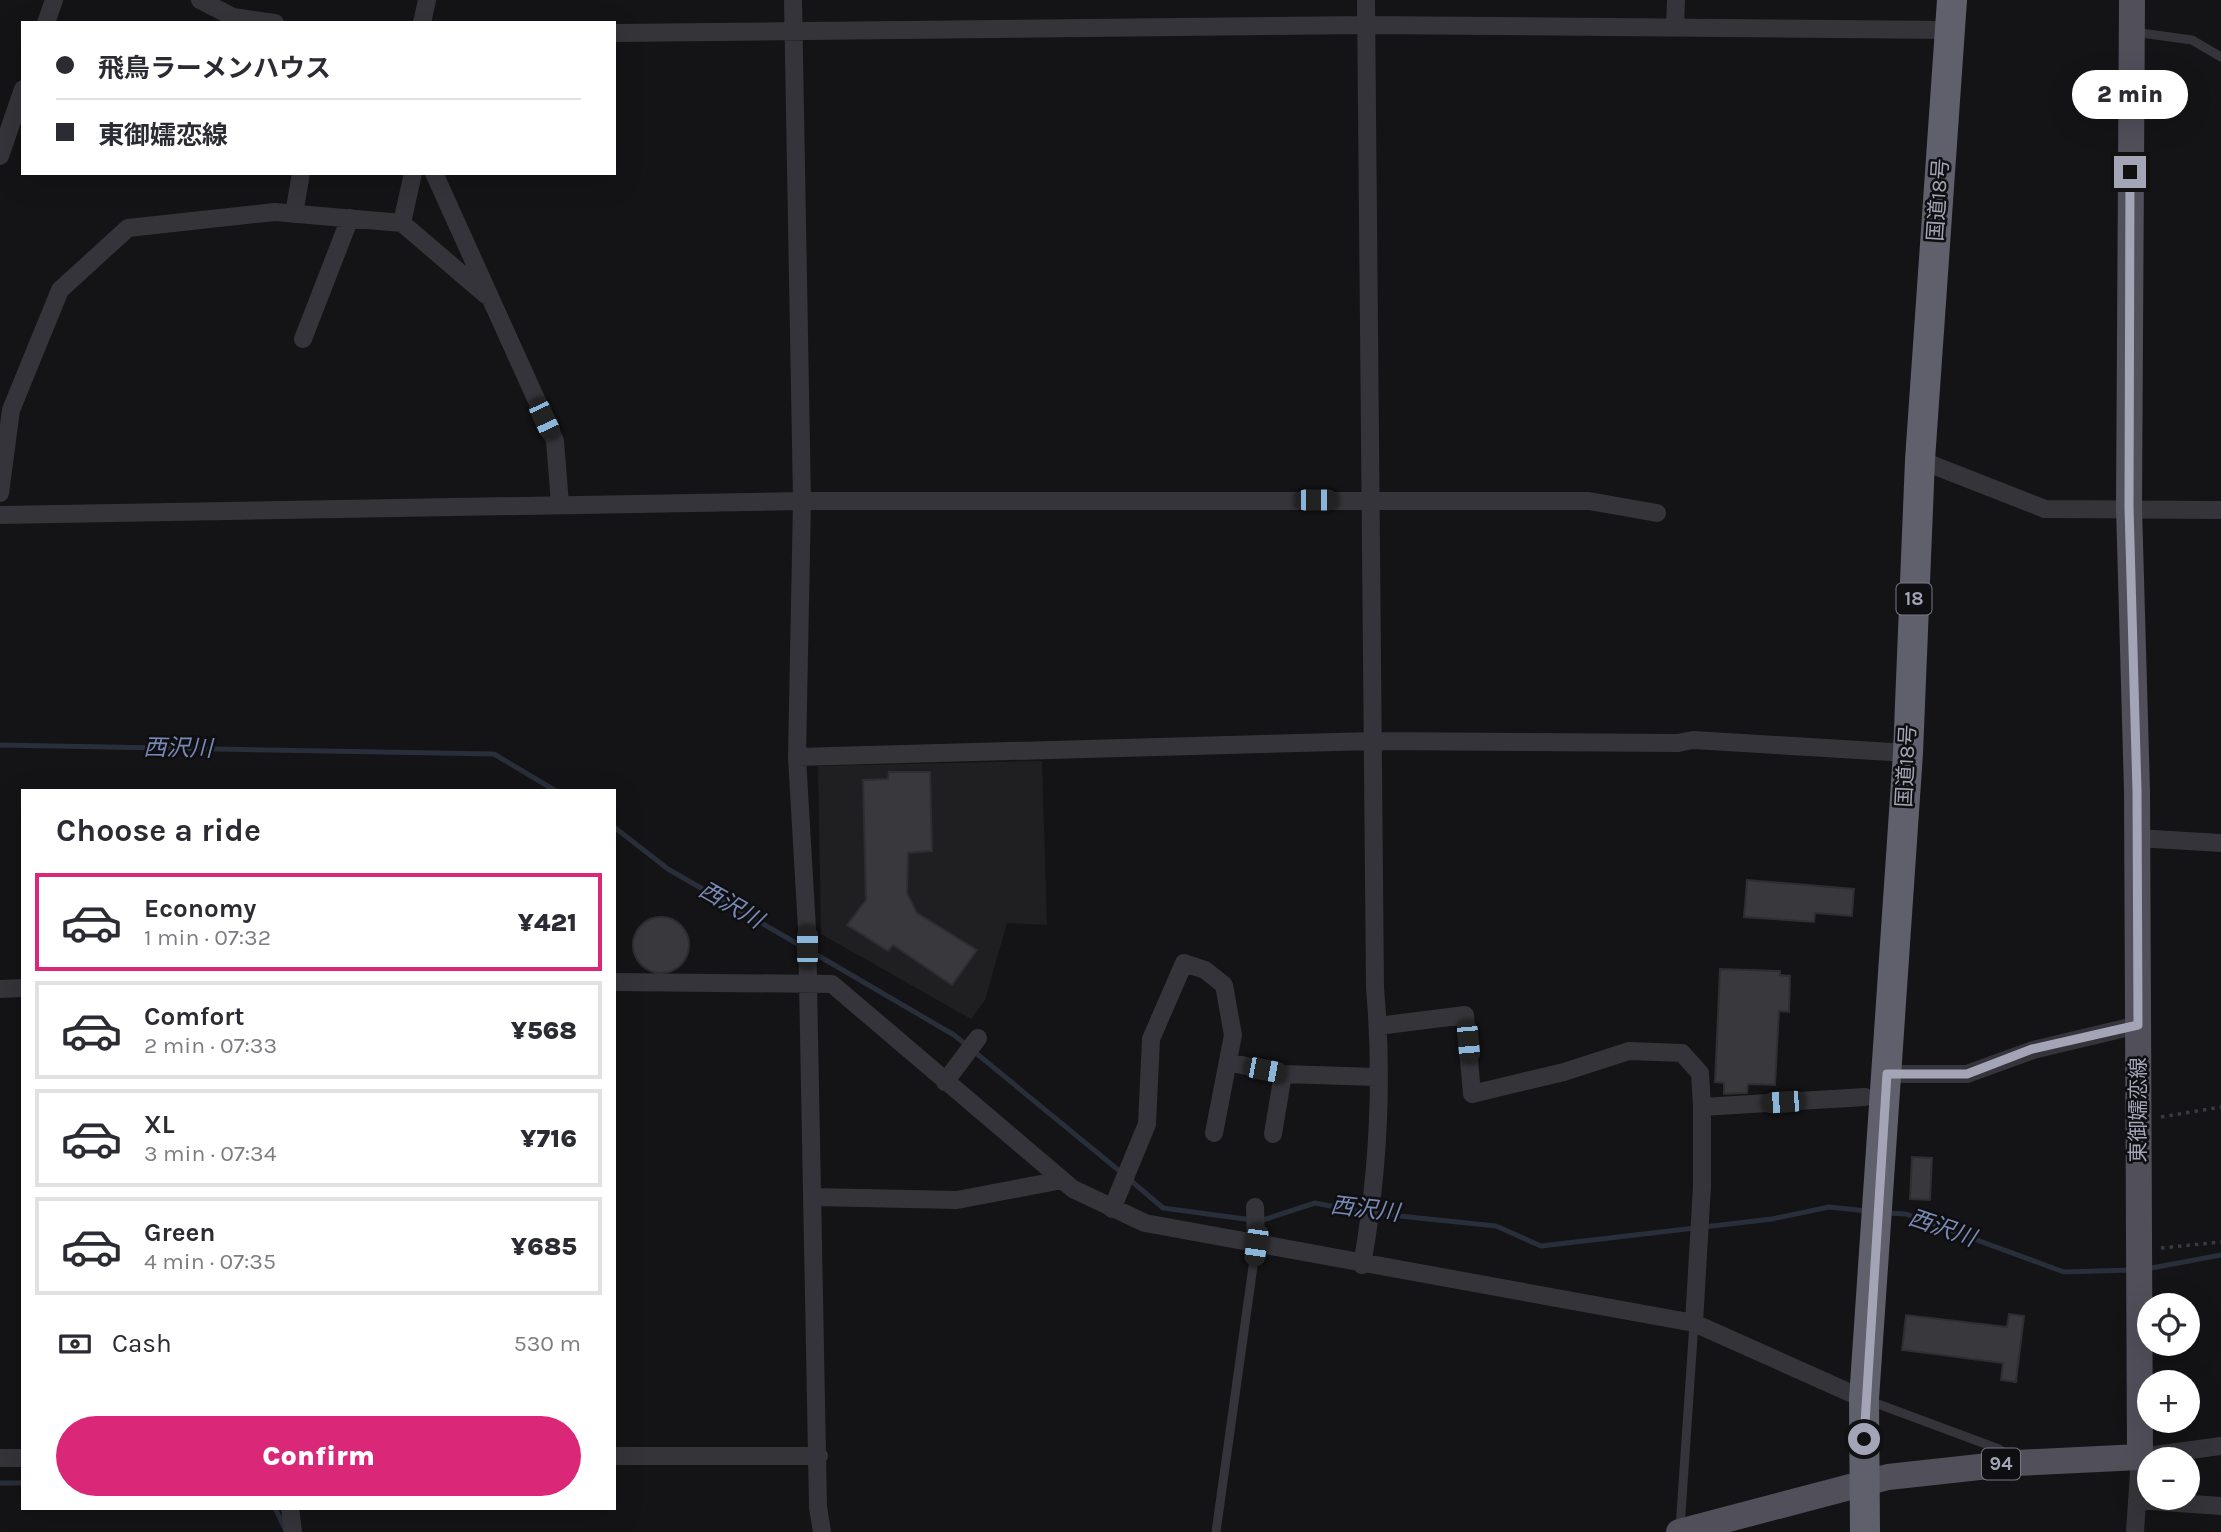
<!DOCTYPE html>
<html lang="en">
<head>
<meta charset="utf-8">
<style>
	body { margin:0; font-family:Karla,"Noto Sans JP",sans-serif; background:#f7f7f7; color:#2b2b33; height:100vh; display:flex; flex-direction:column; font-size:26px; white-space:nowrap }
	* { box-sizing:border-box; margin:0 }
	p { font-size:23px; color:#7c7c81 }
	.icon { flex:none; width:38px; height:38px; fill:none; stroke:currentColor; stroke-width:2; stroke-linecap:round; stroke-linejoin:round }
	.map { position:relative; flex:1; overflow:hidden }
	.details { position:absolute; left:21px; top:789px; width:595px; height:721px; display:flex; flex-direction:column; background:#fff; border-radius:0px; box-shadow:0 7px 28px #0002 }
	.details>* { flex:none }
	.top-card { position:absolute; left:21px; top:21px; width:595px; height:154px; border-radius:0px; box-shadow:0 7px 28px #0002; display:grid; align-content:center; height:154px; padding:0 35px; background:#fff }
	.controls { position:absolute; left:2137px; top:1293px; display:grid; gap:14px }
	.controls a { display:grid; place-items:center; width:63px; height:63px; border-radius:50%; background:#fff; box-shadow:0 7px 28px #0002; font-size:35px }
	.end { position:absolute; width:32px; height:32px; margin:-16px; border:9px solid #a3a5b7; background:#111; box-shadow:0 0 0 4px #111 }
	.from { border-radius:50% }
	.bubble { position:absolute; height:49px; border-radius:24px; background:#fff; box-shadow:0 7px 28px #0002; font-size:23px; font-weight:800; line-height:49px; text-align:center }
	.car { position:absolute; width:21px; height:42px; margin:-21px -10px; border-radius:9px; box-shadow:0 0 5px 2px #0007; background:linear-gradient(#222 24%,#8ab4d8 0 40%,#222 0 76%,#8ab4d8 0 86%,#222 0) }
	.top-card b { display:flex; align-items:center; gap:24px; height:66px; font-size:26px }
	.top-card b+b { border-top:2px solid #e1e1e2 }
	.top-card i { width:18px; height:18px; background:#2b2b33 }
	ul { padding:0; list-style:none }
	li { display:flex; align-items:center; gap:21px; height:98px; margin:0 14px 10px; padding:0 21px; border:4px solid #e1e1e2; border-radius:0px }
	li div { flex:1 }
	li b { display:block; font-size:26px }
	li em { font-style:normal; font-weight:800 }
	li.current { border-color:#db2777 }
	li>.icon { width:63px; height:63px; stroke-width:1.5 }
	h2 { padding:0 35px; font-size:32px; line-height:84px }
	.pay { display:flex; align-items:center; gap:18px; height:77px; padding:0 35px; font-size:26px }
	.pay p { margin-inline-start:auto }
	.action { display:flex; gap:14px; margin-top:auto; padding:14px 35px }
	.action a { flex:1; height:80px; border-radius:42px; background:#db2777; color:#fff; font-size:28px; font-weight:800; line-height:80px; text-align:center }
	.map>svg:first-child { display:block }
</style>
</head>
<body>
<div class="map">
<svg width="2221" height="1532" viewBox="0 0 2221 1532">
	<rect width="100%" height="100%" fill="#141315"/>
	<path fill="#1f1f22" d="M1042,761L1047,925L1007,923L985,1000L971,1019L821,934L818,766Z"/>
	<g fill="none" stroke-linecap="round" stroke-linejoin="round">
		<path stroke="#282e3a" stroke-width="5" d="M0,745L494,754L556,791
			M614,827L668,869L803,947
			M812,952L954,1035L1122,1173
			M1129,1179L1163,1208L1260,1221L1315,1203L1361,1212L1496,1226L1541,1246L1772,1219L1829,1207L1867,1211
			M1887,1213L1906,1214L2064,1272L2133,1270
			M2146,1269L2221,1255
			M0,1483H23
			M275,1508L286,1531"/>
	</g>
	<path fill="#38383d" stroke="#2e2d31" stroke-width="2" d="M889,772H930L932,851L908,853L907,893L917,913L977,950L952,985L893,945L888,951L847,925L866,900L863,780L888,779Z
		M1747,880L1854,889L1852,916L1815,913L1814,922L1744,917Z
		M633 945a28 28 0 1 1 56 0a28 28 0 1 1-56 0Z
		M1720,969L1780,971V975L1790,976L1789,1012L1779,1011L1775,1085L1748,1084L1747,1093L1724,1094V1083L1715,1082Z
		M1912,1157L1932,1158L1930,1200L1910,1199Z
		M2009,1314L2024,1316L2016,1382L2001,1380L2003,1363L1902,1350L1906,1315L2007,1327Z"/>
	<g fill="none" stroke-linecap="round" stroke-linejoin="round">
		<path stroke="#3a3a41" stroke-width="3.5" stroke-dasharray="3.5 5" stroke-linecap="butt" d="M2161,1117L2221,1107
			M2161,1248L2221,1242"/>
		<path stroke="#34343a" stroke-width="9" d="M2134,32L2192,40L2221,57
			M1870,1401L1999,1449L2009,1457
			M1680,1528L1694,1323
			M1216,1532L1256,1245"/>
		<path stroke="#34343a" stroke-width="18" d="M200,0L233,17L275,23
			M793,0L802,501L797,757L807,929L818,1507L822,1532
			M46,23L54,0
			M422,23L427,0
			M1675,28L1676,0
			M614,33L1366,25L1949,30
			M0,156L23,89
			M434,173L555,441L560,504
			M294,214L301,173
			M402,223L413,173
			M303,339L350,218
			M1920,460L2045,509L2221,510
			M0,493L11,410L60,290L128,228L275,212L402,223L486,295
			M0,515L802,501H1589L1657,513
			M797,757L1373,741L1678,743L1693,740L1908,753
			M2137,838L2221,843
			M614,982L832,984L1073,1189L1145,1223L1694,1323L1864,1399
			M0,989L23,988
			M1378,1026L1465,1015L1472,1094L1564,1072L1629,1051L1682,1053L1700,1073L1702,1107V1186L1694,1323
			M1228,1062L1283,1074L1377,1077
			M1887,1074H1967L2033,1050L2138,1025
			M945,1082L978,1038
			M1702,1107L1865,1097
			M1273,1134L1283,1074
			M813,1197L957,1200L1062,1180
			M1255,1207L1256,1245
			M1112,1209L1147,1124L1151,1039L1184,963L1205,970L1224,985L1233,1035L1214,1133
			M1362,1265C1378,1175 1383,1079 1375,988L1366,0
			M614,1456H819
			M0,1458H23
			M2137,1500L2221,1506
			M290,1508L293,1532
			M2135,1532L2140,1457L2221,1446"/>
		<path stroke="#504f5a" stroke-width="26" d="M1679,1532L1888,1477L2016,1463L2140,1457L2137,791L2129,507L2132,0"/>
		<path stroke="#5f606c" stroke-width="30" d="M1865,1532L1864,1399L1908,753L1920,460L1952,0"/>
	</g>
	<g fill="none" stroke-linecap="round" stroke-linejoin="round">
		<path stroke="#a3a5b7" stroke-width="9" d="M1864,1439L1887,1074H1967L2032,1049L2138,1025L2137,791L2129,507L2130,172"/>
	</g>
	<g text-anchor="middle" dominant-baseline="central" stroke-width="5" stroke-linejoin="round" paint-order="stroke">
		<g fill="#0f0e10" stroke="#777885" stroke-width="2">
			<rect x="1896.5" y="583.5" width="35" height="31" rx="5"/>
			<rect x="1982" y="1448.5" width="38" height="31" rx="5"/>
		</g>
		<g font-size="19" font-weight="bold" fill="#a3a5b7">
			<text x="1914" y="599">18</text>
			<text x="2001" y="1464">94</text>
		</g>
		<g font-size="21" fill="#a3a5b7" stroke="#0f0e10">
			<text transform="translate(1938 200) rotate(-86)">国道18号</text>
			<text transform="translate(1906 766) rotate(-87)">国道18号</text>
			<text transform="translate(2138 1110) rotate(-90)">東御嬬恋線</text>
		</g>
		<g font-size="23" font-style="italic" fill="#7789b5" stroke="#0f0e10">
			<text transform="translate(178 748) rotate(1)">西沢川</text>
			<text transform="translate(731 905) rotate(30)">西沢川</text>
			<text transform="translate(1365 1209) rotate(7)">西沢川</text>
			<text transform="translate(1942 1228) rotate(19)">西沢川</text>
		</g>
	</g>
</svg>
<div class="controls">
<a><svg class="icon" aria-label="locate" viewBox="0 0 24 24"><circle cx="12" cy="12" r="6"/><path d="M12 2v4M12 18v4M2 12h4M18 12h4"/></svg></a>
<a>+</a>
<a>−</a>
</div>
<i class="end from" style="left:1864px;top:1439px"></i>
<i class="end" style="left:2130px;top:172px"></i>
<div class="bubble" style="left:2072px;top:70px;width:116px">2 min</div>
<i class="car" style="left:544px;top:419px;rotate:155deg"></i>
<i class="car" style="left:1316px;top:500px;rotate:90deg"></i>
<i class="car" style="left:807px;top:947px;rotate:0deg"></i>
<i class="car" style="left:1468px;top:1042px;rotate:175deg"></i>
<i class="car" style="left:1265px;top:1070px;rotate:101deg"></i>
<i class="car" style="left:1783px;top:1102px;rotate:266deg"></i>
<i class="car" style="left:1256px;top:1245px;rotate:188deg"></i>
<div class="top-card">
<b><i class="from"></i>飛鳥ラーメンハウス</b>
<b><i></i>東御嬬恋線</b>
</div>
<section class="details">
<h2>Choose a ride</h2>
<ul>
<li class="current"><svg class="icon" aria-label="car" viewBox="0 0 24 24"><path d="M5 17H2v-5l4-1 3-4h7l3 4 3 1v5h-3M9 17h6M6 11h13"/><circle cx="7" cy="17" r="2"/><circle cx="17" cy="17" r="2"/></svg><div><b>Economy</b><p>1 min · 07:32</p></div><em>¥421</em></li>
<li><svg class="icon" aria-label="car" viewBox="0 0 24 24"><path d="M5 17H2v-5l4-1 3-4h7l3 4 3 1v5h-3M9 17h6M6 11h13"/><circle cx="7" cy="17" r="2"/><circle cx="17" cy="17" r="2"/></svg><div><b>Comfort</b><p>2 min · 07:33</p></div><em>¥568</em></li>
<li><svg class="icon" aria-label="car" viewBox="0 0 24 24"><path d="M5 17H2v-5l4-1 3-4h7l3 4 3 1v5h-3M9 17h6M6 11h13"/><circle cx="7" cy="17" r="2"/><circle cx="17" cy="17" r="2"/></svg><div><b>XL</b><p>3 min · 07:34</p></div><em>¥716</em></li>
<li><svg class="icon" aria-label="car" viewBox="0 0 24 24"><path d="M5 17H2v-5l4-1 3-4h7l3 4 3 1v5h-3M9 17h6M6 11h13"/><circle cx="7" cy="17" r="2"/><circle cx="17" cy="17" r="2"/></svg><div><b>Green</b><p>4 min · 07:35</p></div><em>¥685</em></li>
</ul>
<div class="pay"><svg class="icon" aria-label="cash" viewBox="0 0 24 24"><path d="M3 7h18v10H3z"/><circle cx="12" cy="12" r="2"/></svg>Cash<p>530 m</p></div>
<div class="action"><a>Confirm</a></div>
</section>
</div>
</body>
</html>
